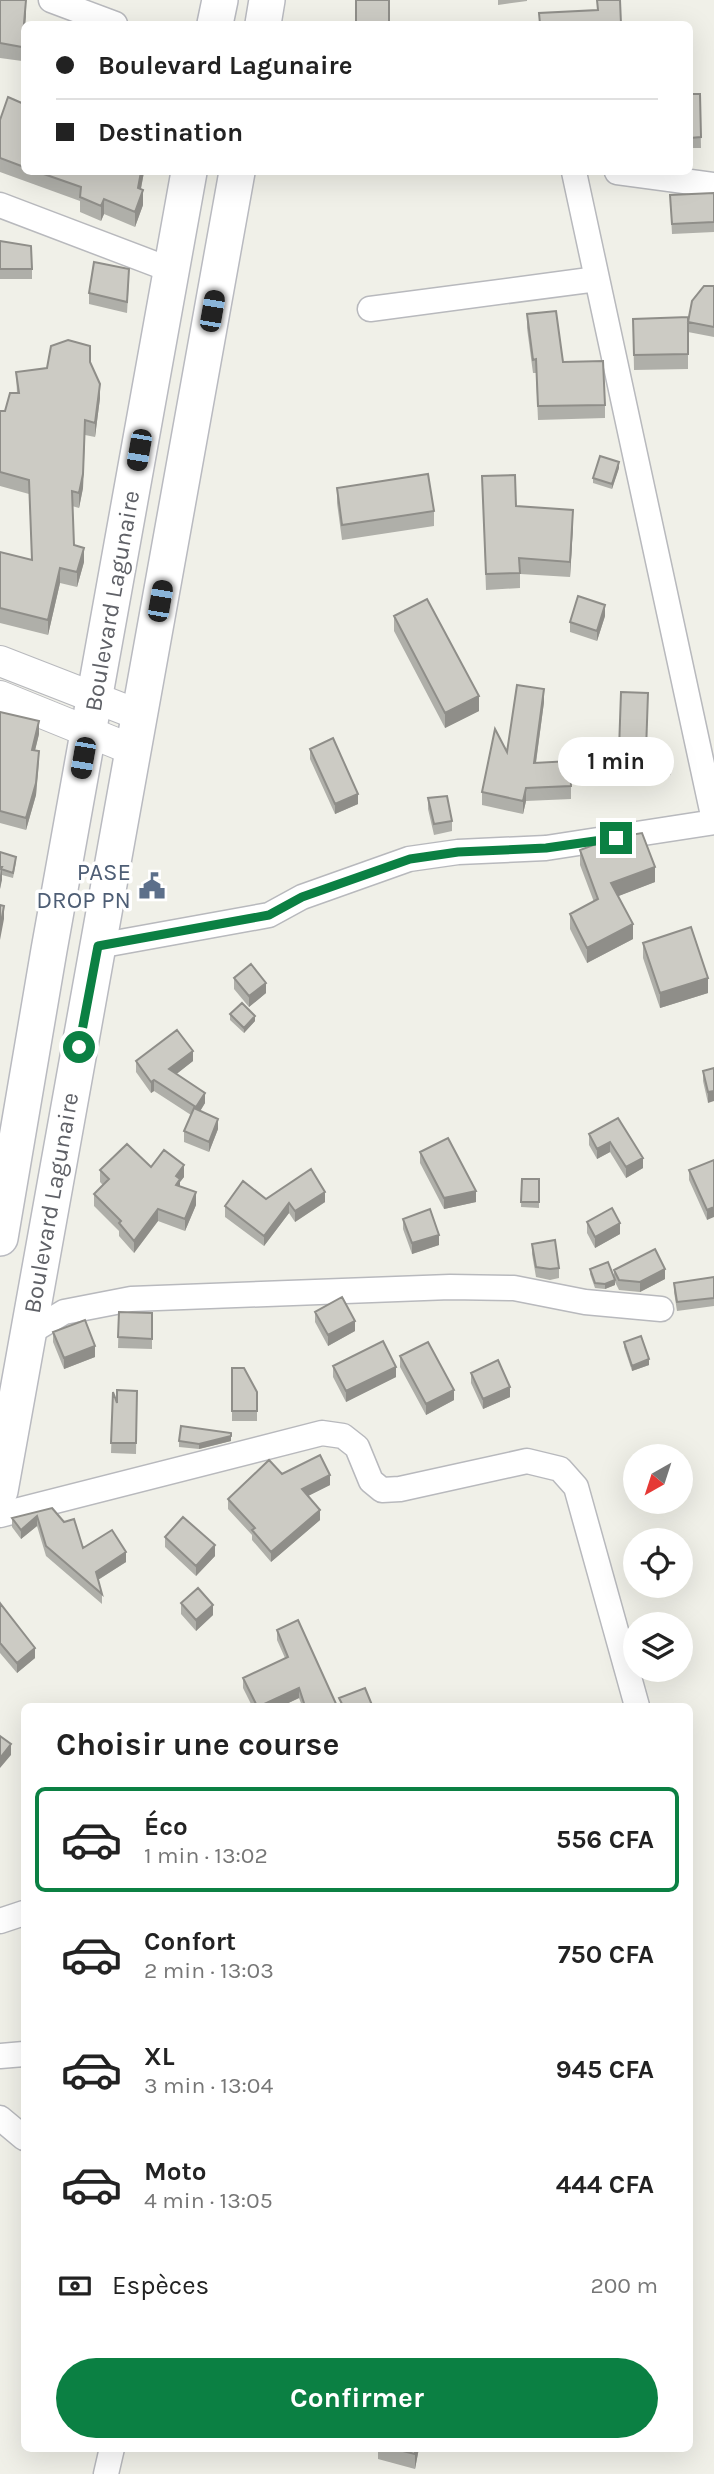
<!DOCTYPE html>
<html lang="fr">
<head>
<meta charset="utf-8">
<style>
	body { margin:0; font-family:Karla,sans-serif; background:#f2f2f2; color:#222; height:100vh; display:flex; flex-direction:column; font-size:26px; white-space:nowrap }
	* { box-sizing:border-box; margin:0 }
	p { font-size:23px; color:#767676 }
	.icon { flex:none; width:38px; height:38px; fill:none; stroke:currentColor; stroke-width:2; stroke-linecap:round; stroke-linejoin:round }
	.map { position:relative; flex:1; overflow:hidden }
	.details { position:absolute; left:21px; top:1703px; width:672px; height:749px; display:flex; flex-direction:column; background:#fff; border-radius:10px; box-shadow:0 7px 28px #0002 }
	.details>* { flex:none }
	.guide { position:absolute; left:21px; top:21px; width:672px; height:154px; border-radius:10px; box-shadow:0 7px 28px #0002; display:grid; align-content:center; height:154px; padding:0 35px; background:#fff }
	.needle { width:46px; rotate:219deg }
	.buttons { position:absolute; left:623px; top:1444px; display:grid; gap:14px }
	.buttons a { display:grid; place-items:center; width:70px; height:70px; border-radius:50%; background:#fff; box-shadow:0 7px 28px #0002; font-size:35px }
	.end { position:absolute; width:32px; height:32px; margin:-16px; border:9px solid #0b8043; background:#fff; box-shadow:0 0 0 4px #fff }
	.from { border-radius:50% }
	.bubble { position:absolute; height:49px; border-radius:24px; background:#fff; box-shadow:0 7px 28px #0002; font-size:23px; font-weight:700; line-height:49px; text-align:center }
	.car { position:absolute; width:21px; height:42px; margin:-21px -10px; border-radius:9px; box-shadow:0 0 5px 2px #0007; background:linear-gradient(#222 24%,#8ab4d8 0 40%,#222 0 76%,#8ab4d8 0 86%,#222 0) }
	.guide b { display:flex; align-items:center; gap:24px; height:66px; font-size:26px }
	.guide b+b { border-top:2px solid #e0e0e0 }
	.guide i { width:18px; height:18px; background:#222 }
	ul { padding:0; list-style:none }
	li { display:flex; align-items:center; gap:21px; height:105px; margin:0 14px 10px; padding:0 21px; border:4px solid transparent; border-radius:10px }
	li div { flex:1 }
	li b { display:block; font-size:26px }
	li em { font-style:normal; font-weight:700 }
	li.active { border-color:#0b8043 }
	li>.icon { width:63px; height:63px; stroke-width:1.5 }
	h2 { padding:0 35px; font-size:32px; line-height:84px }
	.pay { display:flex; align-items:center; gap:18px; height:77px; padding:0 35px; font-size:26px }
	.pay p { margin-inline-start:auto }
	.cta { display:flex; gap:14px; margin-top:auto; padding:14px 35px }
	.cta a { flex:1; height:80px; border-radius:42px; background:#0b8043; color:#fff; font-size:28px; font-weight:700; line-height:80px; text-align:center }
	.map>svg:first-child { display:block }
</style>
</head>
<body>
<div class="map">
<svg width="714" height="2474" viewBox="0 0 714 2474">
	<rect width="100%" height="100%" fill="#f0f0e8"/>
	<g fill="none" stroke-linecap="round" stroke-linejoin="round">
		<g stroke="#b8b9bd" stroke-width="27">
			<path id="minor" d="M51,0L115,24
				M574,172L714,820
				M617,172L714,185
				M0,205L171,270
				M370,309L597,279
				M98,946L269,915L302,897L409,859L458,852L546,848L714,822
				M27,1334L64,1312L131,1299L450,1287L514,1288L585,1302L661,1309
				M0,1515L322,1433L343,1436L357,1447L371,1481L382,1490L400,1489L527,1461L560,1469L576,1487L637,1706
				M0,1921L24,1913
				M0,2056L24,2054
				M0,2118L24,2138
				M106,2474L112,2448"/>
		</g>
		<g stroke="#b8b9bd" stroke-width="32">
			<path id="tertiary" d="M0,661L139,715
				M0,696L133,750"/>
		</g>
		<g stroke="#b9bac0" stroke-width="38">
			<path id="secondary" d="M215,24L220,0
				M263,24L267,0
				M0,1238L49,950L189,172
				M0,1491L237,172"/>
		</g>
		<use href="#minor" stroke="#fff" stroke-width="24"/>
		<use href="#tertiary" stroke="#fff" stroke-width="30"/>
		<use href="#secondary" stroke="#fff" stroke-width="35"/>
	</g>
	<path fill="#afafa9" d="M0,0L26,14L22,61L0,58Z
		M498,0H527V1L498,5Z
		M690,94H700L701,148H690Z
		M24,104V172H144L141,189L143,205L135,227L104,214L101,221L80,212V201L0,172V120Z
		M714,193V232L672,234L670,195Z
		M0,241L32,269V279H0Z
		M129,280L127,313L89,304V293Z
		M714,286V337L688,332V322Z
		M527,314L563,362L605,405V418L538,420L536,373H533L527,328Z
		M688,317V369L634,370L633,319Z
		M90,363L100,398L95,437L85,435L83,488L79,508L72,506L74,545L84,562L77,587L60,583L48,635L0,623V552L32,560L29,494L0,486V411H5L17,393L16,372Z
		M619,468L612,489L593,483V478Z
		M482,476L516,506L573,525L570,577L520,574V588L486,590Z
		M337,488L434,511V526L342,540L337,503Z
		M394,616L479,711L445,728L394,631Z
		M605,616L597,641L570,632V622Z
		M621,692L648,693L646,758L671,770V775L649,779L646,761L619,760Z
		M544,702L536,763L571,786V799L526,801L523,814L482,805V792L507,752Z
		M0,712L39,734L35,750L39,763L36,795L26,830L0,823Z
		M310,749L358,804L335,814L310,759Z
		M428,798L452,821V831L434,835L428,809Z
		M580,850L655,882L618,896L633,939L587,963L570,929V914L594,902L580,865Z
		M0,852L16,862L13,878L2,875L0,889Z
		M643,943L708,993L660,1008L643,958Z
		M234,978L266,993L249,1007L234,989Z
		M230,1014L255,1021L244,1033L230,1020Z
		M136,1061H193L176,1074L205,1103L200,1111L218,1129L209,1152L184,1142V1131L191,1115L154,1091L151,1093L136,1072Z
		M714,1068L708,1103L703,1081V1071Z
		M618,1118L643,1168L626,1178L610,1152L597,1159L589,1145V1134Z
		M420,1152L476,1202L444,1209L420,1163Z
		M714,1160L707,1220L689,1180V1170Z
		M151,1167L184,1177L180,1182V1186L196,1205L185,1231L158,1221L134,1253L119,1236V1231L94,1206V1194L103,1185L100,1182V1170Z
		M522,1179H539V1208L521,1207Z
		M266,1199L325,1202L295,1222L289,1213L264,1246L225,1217V1206Z
		M403,1219L439,1245L412,1254L403,1229Z
		M587,1222L620,1234L595,1248L587,1233Z
		M532,1244L559,1268V1278L550,1280L536,1277L532,1254Z
		M590,1269L614,1278V1270L665,1279L640,1292L619,1290L615,1282V1285L605,1289L595,1288L590,1274Z
		M714,1277V1306L677,1311L674,1292V1283Z
		M119,1312L152,1313V1349L118,1348Z
		M315,1312L355,1331L328,1346L315,1322Z
		M53,1332L95,1357L64,1369L53,1342Z
		M624,1342L649,1365L632,1371L624,1347Z
		M400,1356L454,1400L426,1415L400,1367Z
		M333,1366L396,1377L346,1402L333,1377Z
		M232,1368L257,1392V1421H232Z
		M471,1373L510,1397L483,1409L471,1383Z
		M137,1391L136,1454L111,1453L113,1392L117,1403Z
		M231,1433V1441L199,1449L179,1447V1441Z
		M282,1474L330,1485L308,1496L320,1520L271,1562L252,1540V1535L228,1509V1499Z
		M52,1508L83,1548L126,1562L98,1580L102,1594V1604L46,1556L37,1526L21,1539L12,1527V1518Z
		M165,1537L215,1556L196,1576L165,1547Z
		M0,1603L35,1658L17,1673L0,1653Z
		M181,1603L213,1615L196,1631L181,1614Z
		M277,1630L337,1706H302L299,1698L282,1706H252L243,1688V1678L285,1658L277,1640Z
		M378,2448H419L415,2469L378,2459Z"/>
	<path fill="#8f8e89" d="M26,0V14L22,61V47Z
		M141,172H144L138,203V188Z
		M143,190V205L135,227V212Z
		M104,199V214L101,221V206Z
		M100,384V398L95,437V423Z
		M85,420L83,488L79,508V493Z
		M619,462V468L612,489V484Z
		M573,510V525L570,577V562Z
		M84,548V562L77,587V572Z
		M60,568V583L48,635V620Z
		M605,605V616L597,641V631Z
		M544,689V702L534,776V763Z
		M479,696V711L445,728V713Z
		M39,721V734L32,763V750Z
		M39,751L36,795L26,830V818Z
		M526,788V801L523,814V801Z
		M358,794V804L335,814V804Z
		M2,867V880L0,889V876Z
		M655,867V882L611,899V883Z
		M4,906V919L0,940V928Z
		M633,924V939L587,963V948Z
		M708,978V993L660,1008V993Z
		M266,983V993L249,1007V996Z
		M255,1016V1021L244,1033V1028Z
		M193,1051V1061L169,1080V1069Z
		M154,1080V1091L151,1093V1082Z
		M714,1091V1101L708,1103V1092Z
		M205,1093V1103L196,1118V1107Z
		M218,1119V1129L209,1152V1142Z
		M610,1142V1152L597,1159V1149Z
		M643,1158V1168L626,1178V1167Z
		M184,1165V1177L180,1182V1192L176,1197V1176Z
		M476,1191V1202L444,1209V1198Z
		M196,1192V1205L185,1231V1219Z
		M325,1192V1202L295,1222V1211Z
		M289,1203V1213L264,1246V1236Z
		M714,1207V1217L707,1220V1210Z
		M158,1209V1221L134,1253V1241Z
		M620,1223V1234L595,1248V1237Z
		M439,1235V1245L412,1254V1243Z
		M665,1269V1279L640,1292V1282Z
		M615,1280V1285L605,1289V1284Z
		M355,1321V1331L328,1346V1335Z
		M95,1346V1357L64,1369V1358Z
		M649,1359V1365L632,1371V1366Z
		M396,1367V1377L346,1402V1391Z
		M510,1387V1397L483,1409V1399Z
		M454,1390V1400L426,1415V1404Z
		M231,1436V1441L199,1449V1444Z
		M330,1475V1485L302,1499V1489Z
		M320,1510V1520L271,1562V1552Z
		M37,1516V1526L21,1539V1530Z
		M215,1545V1556L196,1576V1566Z
		M126,1552V1562L96,1581V1572Z
		M213,1605V1615L196,1631V1620Z
		M35,1648V1658L17,1673V1663Z
		M299,1688V1698L282,1706H260Z
		M11,1744V1755L0,1768V1758Z
		M416,2448H419L415,2469V2454Z"/>
	<path fill="#cccbc4" stroke="#8f8e89" stroke-width="2" d="M0,0H26L22,47L0,43Z
		M356,0H389V24H356Z
		M597,0H620L621,24H540L539,13L598,10Z
		M690,94H700L701,137L690,138Z
		M8,97L24,104V167L0,158V120Z
		M38,172H141L138,188L143,190L135,212L104,199L101,206L80,197L81,187Z
		M714,193V222L672,224L670,195Z
		M0,241L31,246L32,269H0Z
		M94,262L129,269L127,302L89,293Z
		M704,286H714V327L688,322L692,301Z
		M556,311L563,362L603,361L605,405L538,406L536,359L533,360L527,314Z
		M688,317V354L634,355L633,319Z
		M68,340L90,346V362L100,384L95,423L85,420L83,474L79,493L72,491L74,545L84,548L77,572L60,568L48,620L0,608V552L32,560L29,480L0,472V411H5L10,393H19L16,372L47,368L51,346Z
		M600,456L619,462L612,484L593,478Z
		M428,474L434,511L342,525L337,488Z
		M515,475L516,506L573,510L570,562L519,558L520,573L486,574L482,476Z
		M578,596L605,605L597,631L570,622Z
		M427,599L479,696L445,713L394,616Z
		M517,685L544,689L534,763L570,761L571,786L526,788L523,801L482,792L495,729L507,752Z
		M621,692L648,693L646,751L619,750Z
		M0,712L39,721L32,750L39,751L36,783L26,818L0,811Z
		M333,738L358,794L335,804L310,749Z
		M668,755L671,770L649,774L646,758Z
		M447,796L452,821L434,824L428,798Z
		M642,833L655,867L611,883L633,924L587,948L570,914L598,899L580,850L612,838Z
		M0,852L16,857L13,873L1,869L2,867H0Z
		M0,905L4,906L0,928Z
		M691,927L708,978L660,993L643,943Z
		M251,964L266,983L249,996L234,978Z
		M242,1003L255,1016L244,1028L230,1014Z
		M177,1030L193,1051L169,1069L205,1093L196,1107L154,1080L151,1082L136,1061Z
		M714,1068V1091L708,1092L703,1071Z
		M194,1108L218,1119L209,1142L184,1131Z
		M618,1118L643,1158L626,1167L610,1142L597,1149L589,1134Z
		M448,1138L476,1191L444,1198L420,1152Z
		M127,1144L151,1167L164,1150L184,1165L176,1176L180,1179L176,1185L196,1192L185,1219L158,1209L134,1241L119,1223L121,1221L94,1194L109,1179L100,1170Z
		M714,1160V1207L707,1210L689,1170Z
		M311,1169L325,1192L295,1211L289,1203L264,1236L225,1206L243,1181L266,1199Z
		M522,1179H539V1202H521Z
		M612,1208L620,1223L595,1237L587,1222Z
		M430,1209L439,1235L412,1243L403,1219Z
		M555,1240L559,1268L550,1269L536,1267L532,1244Z
		M655,1249L665,1269L640,1282L619,1280L614,1270Z
		M608,1262L615,1280L605,1284L595,1283L590,1269Z
		M714,1277V1298L677,1302L674,1283Z
		M342,1297L355,1321L328,1335L315,1312Z
		M119,1312L152,1313V1339L118,1337Z
		M85,1320L95,1346L64,1358L53,1332Z
		M641,1336L649,1359L632,1366L624,1342Z
		M383,1341L396,1367L346,1391L333,1366Z
		M428,1342L454,1390L426,1404L400,1356Z
		M498,1360L510,1387L483,1399L471,1373Z
		M232,1368H244L257,1392V1411H232Z
		M117,1390L137,1391L136,1443H111L113,1392L117,1403Z
		M181,1426L231,1433V1436L199,1444L179,1441Z
		M320,1455L330,1475L302,1489L320,1510L271,1552L252,1530L255,1528L228,1499L269,1460L282,1474Z
		M52,1508L64,1522L74,1519L83,1548L112,1530L126,1552L96,1572L102,1594L46,1546L37,1516L21,1530L12,1518Z
		M183,1517L215,1545L196,1566L165,1537Z
		M198,1588L213,1605L196,1620L181,1603Z
		M0,1603L35,1648L17,1663L0,1643Z
		M298,1620L337,1706H305L299,1688L260,1706H257L243,1678L288,1657L277,1630Z
		M365,1688L372,1705L370,1706H343L339,1698Z
		M0,1736L11,1744L0,1758Z
		M391,2448H416L415,2454Z"/>
	<g fill="none" stroke-linecap="round" stroke-linejoin="round">
		<path stroke="#0b8043" stroke-width="9" d="M79,1047L98,946L269,915L302,897L410,859L458,852L546,848L616,838"/>
	</g>
	<defs>
		<g id="civic-bare" transform="scale(2.1)"><path d="M-.6-6.5H3V-4.5H.6V-3L4-1V1h2V6H-6V1h2V-1L-.6-3ZM-1.2 2.5V6h2.4V2.5Z" fill="#5c6f8a" stroke="#fff" stroke-width="2.5" paint-order="stroke"/></g>
	</defs>
	<g fill-rule="evenodd">
		<use href="#civic-bare" x="152" y="886"/>
	</g>
	<g text-anchor="middle" dominant-baseline="central" stroke-width="7" stroke-linejoin="round" paint-order="stroke">
		<g font-size="24" fill="#5f6167" stroke="#fff">
			<text transform="translate(112 601) rotate(-80)">Boulevard Lagunaire</text>
			<text transform="translate(51 1203) rotate(-80)">Boulevard Lagunaire</text>
		</g>
		<g font-size="24" fill="#4e5e75" stroke="#fff" text-anchor="end">
			<text x="131" y="872">PASE<tspan x="131" dy="28">DROP PN</tspan></text>
		</g>
	</g>
</svg>
<div class="buttons">
<a><svg class="needle" viewBox="-14 -14 28 28"><path d="M0-13l5 13h-10z" fill="#e53935"/><path d="M0 13l5-13h-10z" fill="#767676"/></svg></a>
<a><svg class="icon" aria-label="locate" viewBox="0 0 24 24"><circle cx="12" cy="12" r="6"/><path d="M12 2v4M12 18v4M2 12h4M18 12h4"/></svg></a>
<a><svg class="icon" aria-label="layers" viewBox="0 0 24 24"><path d="M12 4l9 5-9 5-9-5zM3 14l9 5 9-5"/></svg></a>
</div>
<i class="end from" style="left:79px;top:1047px"></i>
<i class="end" style="left:616px;top:838px"></i>
<div class="bubble" style="left:558px;top:737px;width:116px">1 min</div>
<i class="car" style="left:212px;top:311px;rotate:10deg"></i>
<i class="car" style="left:139px;top:450px;rotate:190deg"></i>
<i class="car" style="left:160px;top:601px;rotate:10deg"></i>
<i class="car" style="left:83px;top:758px;rotate:190deg"></i>
<div class="guide">
<b><i class="from"></i>Boulevard Lagunaire</b>
<b><i></i>Destination</b>
</div>
<section class="details">
<h2>Choisir une course</h2>
<ul>
<li class="active"><svg class="icon" aria-label="car" viewBox="0 0 24 24"><path d="M5 17H2v-5l4-1 3-4h7l3 4 3 1v5h-3M9 17h6M6 11h13"/><circle cx="7" cy="17" r="2"/><circle cx="17" cy="17" r="2"/></svg><div><b>Éco</b><p>1 min · 13:02</p></div><em>556 CFA</em></li>
<li><svg class="icon" aria-label="car" viewBox="0 0 24 24"><path d="M5 17H2v-5l4-1 3-4h7l3 4 3 1v5h-3M9 17h6M6 11h13"/><circle cx="7" cy="17" r="2"/><circle cx="17" cy="17" r="2"/></svg><div><b>Confort</b><p>2 min · 13:03</p></div><em>750 CFA</em></li>
<li><svg class="icon" aria-label="car" viewBox="0 0 24 24"><path d="M5 17H2v-5l4-1 3-4h7l3 4 3 1v5h-3M9 17h6M6 11h13"/><circle cx="7" cy="17" r="2"/><circle cx="17" cy="17" r="2"/></svg><div><b>XL</b><p>3 min · 13:04</p></div><em>945 CFA</em></li>
<li><svg class="icon" aria-label="car" viewBox="0 0 24 24"><path d="M5 17H2v-5l4-1 3-4h7l3 4 3 1v5h-3M9 17h6M6 11h13"/><circle cx="7" cy="17" r="2"/><circle cx="17" cy="17" r="2"/></svg><div><b>Moto</b><p>4 min · 13:05</p></div><em>444 CFA</em></li>
</ul>
<div class="pay"><svg class="icon" aria-label="cash" viewBox="0 0 24 24"><path d="M3 7h18v10H3z"/><circle cx="12" cy="12" r="2"/></svg>Espèces<p>200 m</p></div>
<div class="cta"><a>Confirmer</a></div>
</section>
</div>
</body>
</html>
